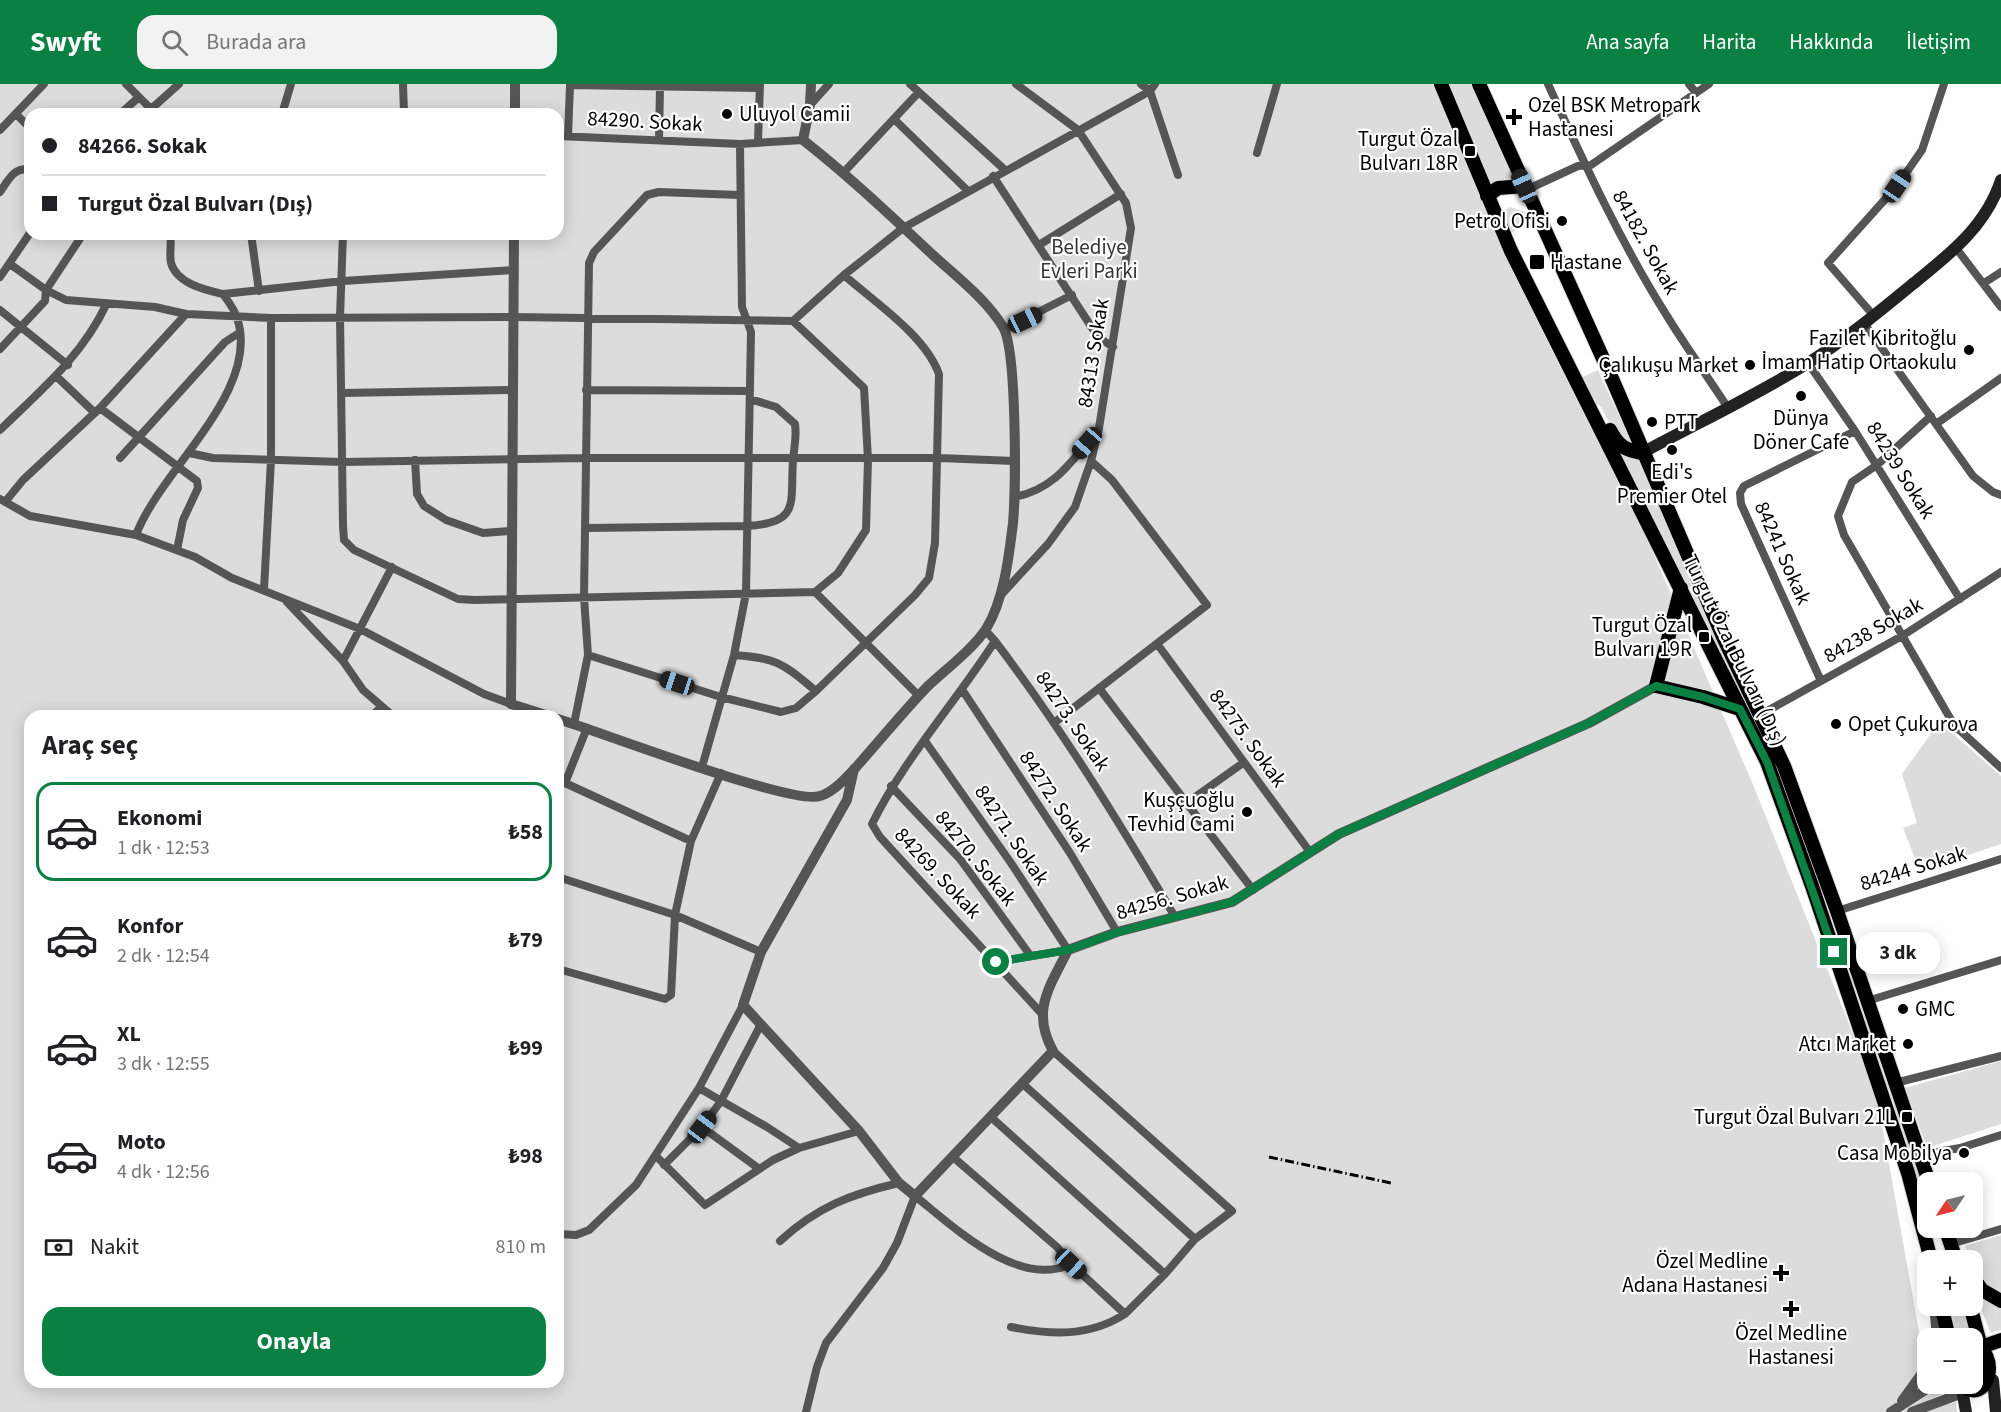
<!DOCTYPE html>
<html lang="tr">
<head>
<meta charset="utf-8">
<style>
	body { margin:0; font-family:"Source Sans 3",sans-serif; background:#f2f2f2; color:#202124; height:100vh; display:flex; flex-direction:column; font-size:22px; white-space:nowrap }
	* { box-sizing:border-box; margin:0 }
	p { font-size:20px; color:#757577 }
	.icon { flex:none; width:33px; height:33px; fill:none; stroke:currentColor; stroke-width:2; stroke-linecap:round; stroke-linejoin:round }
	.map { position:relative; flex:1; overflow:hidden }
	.panel { position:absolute; left:24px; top:626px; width:540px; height:678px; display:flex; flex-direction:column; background:#fff; border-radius:18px; box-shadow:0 3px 15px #0003 }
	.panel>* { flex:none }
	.hud { position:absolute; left:24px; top:24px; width:540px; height:132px; border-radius:18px; box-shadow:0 3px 15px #0003; display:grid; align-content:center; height:132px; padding:0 18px; background:#fff }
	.needle { width:39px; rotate:235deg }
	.tools { position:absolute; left:1917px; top:1088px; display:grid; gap:12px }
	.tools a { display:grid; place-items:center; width:66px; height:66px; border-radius:12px; background:#fff; box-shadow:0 3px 15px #0003; font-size:30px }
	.end { position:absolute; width:27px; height:27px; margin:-14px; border:8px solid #0b8043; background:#fff; box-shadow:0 0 0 3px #fff }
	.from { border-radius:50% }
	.bubble { position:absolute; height:42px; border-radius:18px; background:#fff; box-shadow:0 3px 15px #0003; font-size:20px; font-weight:700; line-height:42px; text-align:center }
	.car { position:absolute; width:18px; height:36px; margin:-18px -9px; border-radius:8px; box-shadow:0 0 4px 2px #0007; background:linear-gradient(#222 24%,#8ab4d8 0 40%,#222 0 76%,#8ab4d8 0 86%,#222 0) }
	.hud b { display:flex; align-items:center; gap:21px; height:57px; font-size:22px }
	.hud b+b { border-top:2px solid #e0e0e0 }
	.hud i { width:15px; height:15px; background:#202124 }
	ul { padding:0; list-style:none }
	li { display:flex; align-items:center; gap:18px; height:99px; margin:0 12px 9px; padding:0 6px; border:3px solid transparent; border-radius:18px }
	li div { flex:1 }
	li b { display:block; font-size:22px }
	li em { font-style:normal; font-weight:700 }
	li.current { border-color:#0b8043 }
	li>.icon { width:54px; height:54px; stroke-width:1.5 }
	h2 { padding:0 18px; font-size:27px; line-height:72px }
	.pay { display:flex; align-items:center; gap:15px; height:66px; padding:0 18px; font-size:22px }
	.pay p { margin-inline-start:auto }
	.cta { display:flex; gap:12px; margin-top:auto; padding:12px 18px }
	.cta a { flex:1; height:69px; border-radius:18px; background:#0b8043; color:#fff; font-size:24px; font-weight:700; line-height:69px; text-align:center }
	header { display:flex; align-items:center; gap:36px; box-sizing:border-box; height:84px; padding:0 30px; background:#0b8043; color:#fff }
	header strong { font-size:28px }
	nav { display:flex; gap:33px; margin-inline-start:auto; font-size:21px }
	.search { width:420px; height:54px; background:#f2f2f2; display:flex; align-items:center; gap:15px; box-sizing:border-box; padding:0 21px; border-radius:18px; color:#757577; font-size:22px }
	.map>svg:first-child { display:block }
</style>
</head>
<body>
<header>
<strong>Swyft</strong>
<div class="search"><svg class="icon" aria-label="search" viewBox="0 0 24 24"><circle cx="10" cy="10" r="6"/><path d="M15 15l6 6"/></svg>Burada ara</div>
<nav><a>Ana sayfa</a><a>Harita</a><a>Hakkında</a><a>İletişim</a></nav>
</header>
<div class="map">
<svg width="2001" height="1328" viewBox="0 0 2001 1328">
	<rect width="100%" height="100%" fill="#fff"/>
	<path fill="#dcdcdc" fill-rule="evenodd" d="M0,0H1434L1484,114L1605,357L1754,703L1876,1007L1930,1309L1943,1299H1951L1952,1306L1931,1315L1932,1324L1956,1318L1957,1328H0ZM30,30H558V150H30ZM30,632H558V1298H30Z
		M1448,0H1472L1514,92L1503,97L1506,104L1492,109Z
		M1510,123L1526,128L1533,138L1509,150L1501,130Z
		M1598,286L1632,360L1617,352L1601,323L1586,312L1578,295Z
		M1618,368L1639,376L1729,581L1778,685L1839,852L1927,1114V1132L1836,853L1776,686L1727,581Z
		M1943,641L2001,692V760L1920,787L1903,744L1917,739L1902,690L1935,644Z
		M2001,977V1040L1927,1064L1905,1004Z
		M2001,1151V1210L1984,1202L1965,1162Z
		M1972,1204L1985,1217L2001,1223V1246L1991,1249Z
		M1950,1221H1963L1972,1254H1957Z"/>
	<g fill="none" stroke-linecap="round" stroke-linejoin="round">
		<g stroke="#dbdbdb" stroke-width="16">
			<path id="primary" d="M1441,0L1511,167L1767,678L1812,802L1908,1089L1931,1176
				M1479,0L1610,290L1723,553L1784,682L1837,827L1929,1098
				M1487,112L1498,104L1524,102
				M1610,346C1618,362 1625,366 1642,369
				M1681,504L1656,602L1703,613L1740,625
				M1945,1143L1956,1176
				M1972,1192L1982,1206L2001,1217
				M1941,1221L1949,1254
				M1970,1221L1981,1263
				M1981,1263L2001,1256
				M1959,1299C1990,1328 2001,1263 1972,1263"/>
		</g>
		<path stroke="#555" stroke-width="8" d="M126,0L151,25
			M403,0L404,30
			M910,0L1005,86
			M1016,0L1078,46L1126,119L1131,144L1099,344L1091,377L1112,396L1207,521L1054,639
			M1141,0L1150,7L1178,91
			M1548,0C1584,79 1621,159 1667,232C1686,263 1708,293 1728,324
			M1689,0L1696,9
			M810,21L829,0
			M16,30L30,44
			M120,30L139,13
			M152,30L151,25L179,0
			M282,30L291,0
			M894,35L968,107
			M0,46L44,0
			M558,52L740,60L803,56
			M568,52L570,1L760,4
			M659,56L660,2
			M758,58L760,0
			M1257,69L1277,0
			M844,88L919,8
			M993,92L1098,253L1113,263
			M1526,106L1578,82L1591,81L1709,0
			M0,108C8,97 14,82 30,86
			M251,150L259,207
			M1039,161L1121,110
			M1956,164L2001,223
			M10,180L46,206L66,216L155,223L186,230L271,234L513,233L793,237L864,304L868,375L866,446L838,489L815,508L474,516L458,515L354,466L344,456L343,442L340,233L343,150
			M0,193L30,149
			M1984,199L2001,188
			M223,210L343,197L513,186
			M0,226L68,281
			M1874,232L1828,179L1897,102L1922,66L1944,0
			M793,237L844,191L903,144L1150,7L1155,0
			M1864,239L1973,392L1993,408L2001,411
			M1005,245L1072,211
			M0,265L45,217L46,206L83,150
			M1808,279L1855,347L1960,515
			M56,292L95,329
			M586,306L750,307
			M342,309L513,306
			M100,324L197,397L198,404L183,436L177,466
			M1931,332L1877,381L1852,398L1838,432L1844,451L1954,641L2001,684
			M1936,340L2001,294
			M0,346C40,307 82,272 106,221
			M189,369L213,374L343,378L586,374H939L1014,377
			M120,374L225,258L239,249
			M415,376L417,410L424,422L446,436L483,449L511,447
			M1014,413C1054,406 1072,377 1097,347
			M0,415L30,432L136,451L195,473L232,494L360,545L484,610L511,620
			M5,418L23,396L100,324L186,230
			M585,444L747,442C801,439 790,419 793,376C794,363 797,354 795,340L776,323L750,315
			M136,451C160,386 262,307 237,234C235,226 228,217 223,210C206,206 177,200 171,179C169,170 172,159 170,150
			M264,505L271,376V234
			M815,508L919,612
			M1000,512L1048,460L1075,423L1091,377
			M287,518L343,577L363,606L393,632
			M985,546L995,557C955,619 904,675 872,740L880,753L1042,930
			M995,557C1062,645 1119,738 1175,833
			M1158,561L1310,768
			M588,571L721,613L781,628L796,624L816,607L915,511L929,494L935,459L939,290C925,251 874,218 844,191
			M734,571C778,574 783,580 816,607
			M343,577L392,483
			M1821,597L1741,420L1740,409L1744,402L1855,347
			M1099,604L1253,806
			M963,607L1070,769L1117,848
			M1760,631L1902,552L2001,488
			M372,632L381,623
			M574,640L588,571L584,513L589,179L594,168L647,111L659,108L739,111
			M925,657L1011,779L1068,866L996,878
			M702,683L734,571L746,509L751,248L742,223L740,60
			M565,699L691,757
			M558,701L565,699L587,644
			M891,702L960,775L1030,871
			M1188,718L1243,679
			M558,793L675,831L761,868
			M1837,827L2001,775
			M558,885L665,915L671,911L675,831L691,757L721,689
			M1867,917L2001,876
			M1895,999L2001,972
			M1023,1000L1195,1155L1232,1127L1053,967
			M699,1004L767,1043L799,1064
			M992,1034L1165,1190
			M702,1043L758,1084
			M1920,1071L1960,1064L2001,1051
			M657,1073L705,1121L773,1076L799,1064L859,1047
			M953,1073L1057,1163L1071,1180L1125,1230L1165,1190L1195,1155
			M664,1081L702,1043L721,1017L761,940
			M558,1150L576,1151L589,1146L636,1101L699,1004L743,921
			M780,1157C817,1123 851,1110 899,1099
			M1951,1160L2001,1145
			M1011,1243C1052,1251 1089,1253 1125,1230
			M806,1328L817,1283L826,1259L883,1184L897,1159L915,1112C954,1143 1018,1205 1071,1180"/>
		<path stroke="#555" stroke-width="10" d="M515,30V0
			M514,150L511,620L549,632
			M558,635C598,647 793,722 820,712C834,708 848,692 858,681C881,655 903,628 927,603C945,586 973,565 986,545C1004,516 1009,472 1013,439C1016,407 1017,265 1003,243C987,216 957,193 934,172C891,132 849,92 803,56L810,21L811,0
			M854,685L847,716L761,868L743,921L859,1047L899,1099L915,1112L1053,967C1031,927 1049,904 1068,866L1117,848L1232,818L1339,750L1589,639L1656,602
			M1934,1221L1937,1254
			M1902,1317L1928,1281
			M1891,1328L1936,1299
			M1912,1328L1968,1307"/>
		<path stroke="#222" stroke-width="12" d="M1642,369C1697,339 1755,312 1808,279C1845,256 1880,227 1914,199C1950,170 1986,142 2001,96
			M1993,1296L1996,1328
			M1961,1300L1966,1328"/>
		<use href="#primary" stroke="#000" stroke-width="14"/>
		<path stroke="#000" stroke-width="3" stroke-dasharray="9 3 1.5 3" stroke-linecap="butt" d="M1269,1073L1391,1099"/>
	</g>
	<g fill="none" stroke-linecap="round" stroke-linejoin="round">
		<path stroke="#0b8043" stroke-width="8" d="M996,878L1068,866L1118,848L1232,818L1339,750L1589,639L1656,602L1703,613L1740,625L1767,678L1834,868"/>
	</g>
	<g fill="#000" stroke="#fff" stroke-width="2">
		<circle cx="727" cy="30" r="6"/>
		<path d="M1511 24h6v6h6v6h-6v6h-6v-6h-6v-6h6z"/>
		<rect x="1464" y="61" width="12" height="12" rx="3"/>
		<circle cx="1562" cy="137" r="6"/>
		<rect x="1529" y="170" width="16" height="16" rx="3"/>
		<circle cx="1969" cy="266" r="6"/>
		<circle cx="1750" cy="281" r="6"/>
		<circle cx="1801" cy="312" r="6"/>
		<circle cx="1652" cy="338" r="6"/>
		<circle cx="1672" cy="366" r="6"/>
		<rect x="1698" y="547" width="12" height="12" rx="3"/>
		<circle cx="1836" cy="640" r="6"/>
		<circle cx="1247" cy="728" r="6"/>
		<circle cx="1903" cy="925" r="6"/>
		<circle cx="1908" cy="960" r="6"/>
		<rect x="1901" y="1027" width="12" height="12" rx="3"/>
		<circle cx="1964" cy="1069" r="6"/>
		<path d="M1778 1180h6v6h6v6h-6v6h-6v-6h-6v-6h6z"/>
		<path d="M1788 1216h6v6h6v6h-6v6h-6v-6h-6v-6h6z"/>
	</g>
	<g text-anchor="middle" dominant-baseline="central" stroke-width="4.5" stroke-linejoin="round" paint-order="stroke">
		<g font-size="21" fill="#000" stroke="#fff" text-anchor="end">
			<text x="1528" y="21" text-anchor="start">Ozel BSK Metropark<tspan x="1528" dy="24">Hastanesi</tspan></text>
			<text x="739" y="30" text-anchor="start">Uluyol Camii</text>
			<text x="1458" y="55">Turgut Özal<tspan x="1458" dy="24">Bulvarı 18R</tspan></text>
			<text x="1550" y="137">Petrol Ofisi</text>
			<text x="1550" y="178" text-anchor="start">Hastane</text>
			<text x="1957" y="254">Fazilet Kibritoğlu<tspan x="1957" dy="24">İmam Hatip Ortaokulu</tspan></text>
			<text x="1738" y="281">Çalıkuşu Market</text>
			<text x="1801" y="334" text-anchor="middle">Dünya<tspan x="1801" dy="24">Döner Cafe</tspan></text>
			<text x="1664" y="338" text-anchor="start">PTT</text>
			<text x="1672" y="388" text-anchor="middle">Edi's<tspan x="1672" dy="24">Premier Otel</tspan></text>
			<text x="1692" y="541">Turgut Özal<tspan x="1692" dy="24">Bulvarı 19R</tspan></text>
			<text x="1848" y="640" text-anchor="start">Opet Çukurova</text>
			<text x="1235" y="716">Kuşçuoğlu<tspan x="1235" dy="24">Tevhid Cami</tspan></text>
			<text x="1915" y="925" text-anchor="start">GMC</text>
			<text x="1896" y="960">Atcı Market</text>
			<text x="1895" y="1033">Turgut Özal Bulvarı 21L</text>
			<text x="1952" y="1069">Casa Mobilya</text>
			<text x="1768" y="1177">Özel Medline<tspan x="1768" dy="24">Adana Hastanesi</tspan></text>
			<text x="1791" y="1249" text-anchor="middle">Özel Medline<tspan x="1791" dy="24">Hastanesi</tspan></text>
		</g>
		<g font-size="21" fill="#000" stroke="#fff">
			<text transform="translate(645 37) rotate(3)">84290. Sokak</text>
			<text transform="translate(1646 158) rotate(61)">84182. Sokak</text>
			<text transform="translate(1093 269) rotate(-81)">84313 Sokak</text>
			<text transform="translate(1901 386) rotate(58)">84239 Sokak</text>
			<text transform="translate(1783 469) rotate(66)">84241 Sokak</text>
			<text transform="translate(1873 546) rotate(-30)">84238 Sokak</text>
			<text transform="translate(1735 566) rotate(64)">Turgut Özal Bulvarı (Dış)</text>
			<text transform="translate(1073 637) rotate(56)">84273. Sokak</text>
			<text transform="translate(1248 654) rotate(54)">84275. Sokak</text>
			<text transform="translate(1056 717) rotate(57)">84272. Sokak</text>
			<text transform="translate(1012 751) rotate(56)">84271. Sokak</text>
			<text transform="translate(976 774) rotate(51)">84270. Sokak</text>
			<text transform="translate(1913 784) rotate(-17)">84244 Sokak</text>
			<text transform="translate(938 789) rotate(47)">84269. Sokak</text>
			<text transform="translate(1172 813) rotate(-16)">84256. Sokak</text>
		</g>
		<g font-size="21" fill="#333" stroke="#fff">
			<text x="1089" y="163">Belediye<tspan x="1089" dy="24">Evleri Parki</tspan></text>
		</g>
	</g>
</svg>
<div class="tools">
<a><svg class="needle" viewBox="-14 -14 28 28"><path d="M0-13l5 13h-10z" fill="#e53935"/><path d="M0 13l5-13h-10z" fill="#757577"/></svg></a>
<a>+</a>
<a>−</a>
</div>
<i class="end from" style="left:996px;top:878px"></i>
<i class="end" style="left:1834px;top:868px"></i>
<div class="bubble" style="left:1856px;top:848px;width:84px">3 dk</div>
<i class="car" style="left:1524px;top:102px;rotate:336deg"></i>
<i class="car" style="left:1897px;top:102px;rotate:34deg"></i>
<i class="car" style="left:1025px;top:236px;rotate:65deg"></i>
<i class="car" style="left:1087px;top:359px;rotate:221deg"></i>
<i class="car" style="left:677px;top:599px;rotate:288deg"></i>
<i class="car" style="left:702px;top:1043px;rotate:37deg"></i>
<i class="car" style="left:1071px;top:1180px;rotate:133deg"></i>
<div class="hud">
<b><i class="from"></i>84266. Sokak</b>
<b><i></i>Turgut Özal Bulvarı (Dış)</b>
</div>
<section class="panel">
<h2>Araç seç</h2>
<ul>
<li class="current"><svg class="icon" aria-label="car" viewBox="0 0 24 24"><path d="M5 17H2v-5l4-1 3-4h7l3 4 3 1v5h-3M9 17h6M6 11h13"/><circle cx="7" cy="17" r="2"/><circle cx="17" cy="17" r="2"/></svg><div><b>Ekonomi</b><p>1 dk · 12:53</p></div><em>₺58</em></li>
<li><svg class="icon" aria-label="car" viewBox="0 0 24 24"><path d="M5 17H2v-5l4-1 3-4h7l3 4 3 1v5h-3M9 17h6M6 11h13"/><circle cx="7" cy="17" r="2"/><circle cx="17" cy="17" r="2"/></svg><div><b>Konfor</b><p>2 dk · 12:54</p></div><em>₺79</em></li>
<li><svg class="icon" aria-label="car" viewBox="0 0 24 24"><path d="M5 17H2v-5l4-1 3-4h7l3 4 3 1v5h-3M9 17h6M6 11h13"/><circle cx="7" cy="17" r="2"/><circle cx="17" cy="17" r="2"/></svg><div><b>XL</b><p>3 dk · 12:55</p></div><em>₺99</em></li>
<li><svg class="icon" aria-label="car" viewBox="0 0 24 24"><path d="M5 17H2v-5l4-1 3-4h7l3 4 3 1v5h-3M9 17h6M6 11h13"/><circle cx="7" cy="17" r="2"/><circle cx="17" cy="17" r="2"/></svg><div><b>Moto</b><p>4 dk · 12:56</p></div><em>₺98</em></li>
</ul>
<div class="pay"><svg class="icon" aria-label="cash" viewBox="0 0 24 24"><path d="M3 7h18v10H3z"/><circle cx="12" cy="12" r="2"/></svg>Nakit<p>810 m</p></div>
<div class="cta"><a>Onayla</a></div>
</section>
</div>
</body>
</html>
